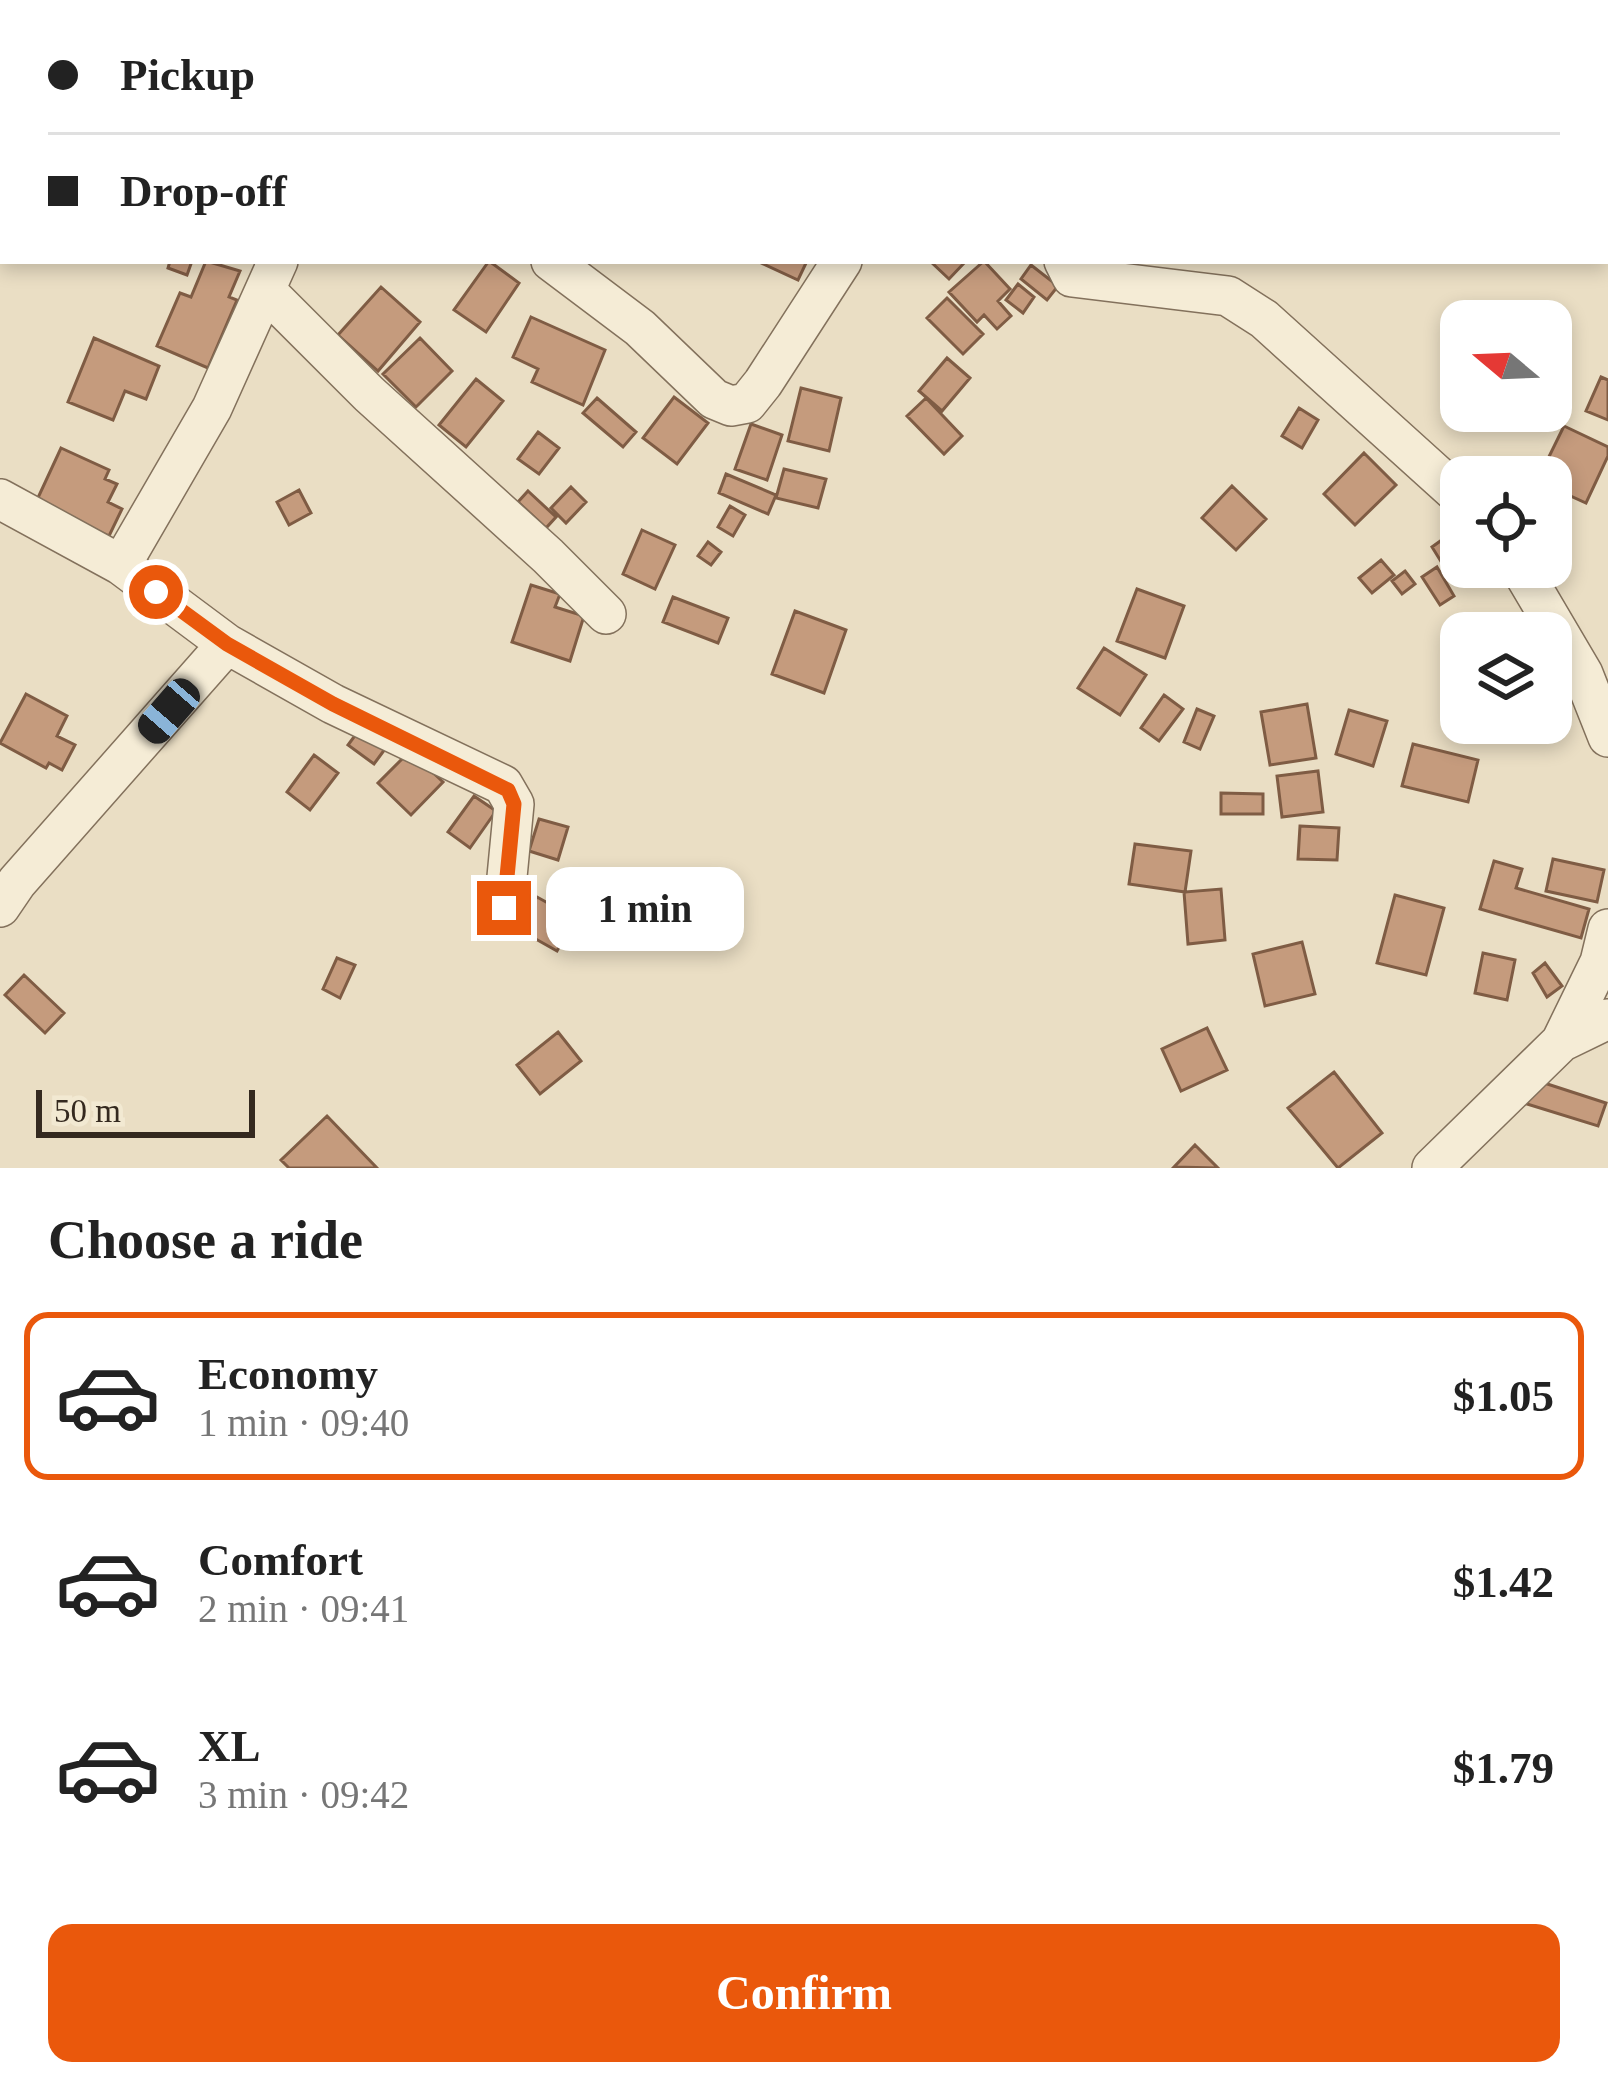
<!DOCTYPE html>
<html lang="en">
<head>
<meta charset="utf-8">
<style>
	body { margin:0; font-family:"Times New Roman",serif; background:#f6f6f6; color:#222; height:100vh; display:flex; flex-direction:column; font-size:45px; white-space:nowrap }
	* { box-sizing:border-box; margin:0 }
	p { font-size:39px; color:#767676 }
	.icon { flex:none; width:66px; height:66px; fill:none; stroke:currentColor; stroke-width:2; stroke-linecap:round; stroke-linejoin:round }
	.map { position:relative; height:1168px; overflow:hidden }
	.sheet { display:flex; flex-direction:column; background:#fff; flex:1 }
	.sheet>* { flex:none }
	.hud { position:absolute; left:0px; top:0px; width:1608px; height:264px; box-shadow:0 6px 18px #0003; display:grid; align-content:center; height:264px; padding:0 48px; background:#fff }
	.needle { width:78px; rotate:289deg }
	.buttons { position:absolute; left:1440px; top:300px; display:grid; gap:24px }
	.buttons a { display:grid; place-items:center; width:132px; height:132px; border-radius:24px; background:#fff; box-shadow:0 6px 18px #0003; font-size:60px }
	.scale { position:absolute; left:36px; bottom:30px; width:219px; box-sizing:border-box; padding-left:12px; border:6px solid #34291f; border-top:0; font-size:33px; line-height:42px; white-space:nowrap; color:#34291f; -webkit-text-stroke:9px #f2e9d2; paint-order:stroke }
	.end { position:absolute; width:54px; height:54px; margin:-27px; border:15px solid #ea580c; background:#fff; box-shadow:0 0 0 6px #fff }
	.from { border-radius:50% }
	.bubble { position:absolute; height:84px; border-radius:24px; background:#fff; box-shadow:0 6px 18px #0003; font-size:39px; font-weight:600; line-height:84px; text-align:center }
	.car { position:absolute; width:36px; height:72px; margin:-36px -18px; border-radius:15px; box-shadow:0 0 9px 3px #0007; background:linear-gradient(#222 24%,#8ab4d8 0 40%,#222 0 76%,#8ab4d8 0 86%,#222 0) }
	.hud b { display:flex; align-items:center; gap:42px; height:114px; font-size:45px }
	.hud b+b { border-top:3px solid #e0e0e0 }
	.hud i { width:30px; height:30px; background:#222 }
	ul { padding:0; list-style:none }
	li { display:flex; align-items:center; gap:36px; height:168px; margin:0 24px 18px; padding:0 24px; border:6px solid transparent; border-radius:24px }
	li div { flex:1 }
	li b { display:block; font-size:45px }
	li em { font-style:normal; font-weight:600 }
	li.current { border-color:#ea580c }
	li>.icon { width:108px; height:108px; stroke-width:1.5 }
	h2 { padding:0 48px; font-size:54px; line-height:144px }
	.primary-button { display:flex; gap:24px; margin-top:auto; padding:24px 48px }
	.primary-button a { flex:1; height:138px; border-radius:24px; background:#ea580c; color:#fff; font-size:48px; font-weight:600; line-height:138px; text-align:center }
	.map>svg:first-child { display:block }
</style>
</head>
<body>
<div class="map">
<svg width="1608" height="1168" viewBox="0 0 1608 1168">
	<rect width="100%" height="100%" fill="#eadec4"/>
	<path fill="#c59b7d" stroke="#7f5c44" stroke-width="3" d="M223,0H284L221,3Z
		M972,0H1018L970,3Z
		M3,124V175L0,174Z
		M0,188L3,190V236L0,234Z
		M170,261H192L187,275L168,268Z
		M206,261L240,271L229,297L237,300L208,368L157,346L180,293L191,297Z
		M489,261L519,283L486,332L454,310Z
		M757,261H807L798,280Z
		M930,261H966L949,279Z
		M984,261L1010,289L998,301L1011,316L997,329L984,315L977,322L949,292Z
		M1031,265L1058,286L1047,300L1021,279Z
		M1018,284L1034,297L1023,313L1006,300Z
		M381,287L420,322L378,371L338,335Z
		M947,298L983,334L963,354L927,318Z
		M531,317L605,350L583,405L532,382L538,369L513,357Z
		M94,338L159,366L146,399L125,391L113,420L68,402Z
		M420,338L452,371L416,407L383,374Z
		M947,358L970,378L942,411L919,391Z
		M1601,377L1608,380V420L1586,411Z
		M476,379L503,401L466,447L439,425Z
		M801,388L841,398L829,451L788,441Z
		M674,397L708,423L677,464L643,438Z
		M597,398L636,432L623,447L583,413Z
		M926,398L962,436L944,454L907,416Z
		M1299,408L1318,420L1302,448L1282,436Z
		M751,424L782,435L767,480L735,469Z
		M1564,426L1608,447V456L1586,503L1551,487V477H1539Z
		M538,432L559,448L539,474L518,459Z
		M61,448L109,470L105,479L117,484L108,502L122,509L109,536L36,502Z
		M1364,453L1396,485L1355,525L1324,494Z
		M784,469L826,479L818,508L776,498Z
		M726,474L776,495L768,514L719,493Z
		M1232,486L1266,519L1236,550L1202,518Z
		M571,487L586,502L566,523L551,508Z
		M299,490L311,513L289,525L277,502Z
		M528,491L556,517L546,528L518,502Z
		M730,506L745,515L733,536L718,527Z
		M642,530L675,545L655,589L623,574Z
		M1446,537L1461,560V567H1465L1450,576L1432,547Z
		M708,542L721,552L711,565L698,556Z
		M1381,560L1394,575L1372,593L1359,578Z
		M1437,567L1454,596L1440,605L1422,577Z
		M1405,571L1415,584L1402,594L1392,581Z
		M531,585L560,594L555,607L584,616L570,661L512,642Z
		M1137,589L1184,606L1165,658L1117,641Z
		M673,597L728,618L718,643L663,622Z
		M795,611L846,630L824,693L772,674Z
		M1461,641V698L1450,700L1444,643Z
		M1104,648L1146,675L1120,715L1078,688Z
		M26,694L67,716L57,736L75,745L62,770L49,763L46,768L0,743Z
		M1164,695L1183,709L1159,741L1141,728Z
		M1307,704L1316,758L1270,765L1261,712Z
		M1197,709L1214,716L1200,749L1184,742Z
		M1349,710L1387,721L1373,766L1336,754Z
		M362,726L388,745L374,764L348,745Z
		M1413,744L1478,760L1468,802L1402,786Z
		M410,751L443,782L411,815L378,783Z
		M314,755L338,773L310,810L287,792Z
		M1318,771L1323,812L1282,817L1277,776Z
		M1221,793L1263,794V814H1221Z
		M474,796L496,811L470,848L448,832Z
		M539,819L568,827L558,860L529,851Z
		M1300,826L1339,828L1337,860L1298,859Z
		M1135,844L1191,851L1185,892L1129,884Z
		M1553,859L1604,870L1597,902L1546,891Z
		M1494,861L1522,869L1516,888L1589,909L1581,938L1480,909Z
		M1221,889L1225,940L1188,944L1184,892Z
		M1395,895L1444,908L1426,975L1377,963Z
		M537,897L575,918L557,951L518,929Z
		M1302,942L1315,994L1265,1006L1253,954Z
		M1483,953L1515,960L1507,1000L1475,993Z
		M337,958L355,965L340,998L323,989Z
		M1545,963L1562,986L1547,997L1533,973Z
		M24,975L64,1013L45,1033L5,995Z
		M1207,1028L1227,1070L1181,1091L1162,1049Z
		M558,1032L581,1061L540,1094L517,1065Z
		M1334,1072L1382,1133L1338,1168L1288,1108Z
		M1535,1080L1606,1103L1598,1126L1527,1104Z
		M327,1116L377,1168H289L281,1160Z
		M1195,1145L1218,1168L1174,1167Z"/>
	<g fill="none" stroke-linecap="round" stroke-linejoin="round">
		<g stroke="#83715c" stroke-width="42">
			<path id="minor" d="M385,0L392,3
				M841,0L843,3
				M461,3L463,0
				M0,93L3,94
				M551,261L640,328L714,399L731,406L747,403L763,383L842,261
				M1064,261L1072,277L1228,296L1264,319L1461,497
				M265,290L369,394L548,556L606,614
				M0,499L121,565L227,644L333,704L503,785L514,804L504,908
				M121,565L212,408L278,261
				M1520,567L1583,674L1608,737
				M0,907L17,882L227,644
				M1561,1042L1600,962L1608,929
				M1432,1168L1561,1042L1608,1019"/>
		</g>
		<use href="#minor" stroke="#f5ecd6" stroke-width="39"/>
	</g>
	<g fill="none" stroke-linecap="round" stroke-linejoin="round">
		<path stroke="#ea580c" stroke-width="15" d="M156,592L227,644L333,704L508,790L514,804L504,908"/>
	</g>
</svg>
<div class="buttons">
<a><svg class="needle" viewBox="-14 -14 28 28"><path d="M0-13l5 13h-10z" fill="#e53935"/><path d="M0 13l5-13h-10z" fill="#767676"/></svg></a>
<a><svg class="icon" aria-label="locate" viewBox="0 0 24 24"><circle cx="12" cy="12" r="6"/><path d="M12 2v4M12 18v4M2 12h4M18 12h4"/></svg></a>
<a><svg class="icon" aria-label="layers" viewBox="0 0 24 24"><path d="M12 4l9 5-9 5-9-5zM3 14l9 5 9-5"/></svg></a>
</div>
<div class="scale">50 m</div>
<i class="end from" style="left:156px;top:592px"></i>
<i class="end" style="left:504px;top:908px"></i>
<div class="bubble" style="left:546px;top:867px;width:198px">1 min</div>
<i class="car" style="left:169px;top:711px;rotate:221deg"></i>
<div class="hud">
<b><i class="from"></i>Pickup</b>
<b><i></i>Drop-off</b>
</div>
</div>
<section class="sheet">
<h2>Choose a ride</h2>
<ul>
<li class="current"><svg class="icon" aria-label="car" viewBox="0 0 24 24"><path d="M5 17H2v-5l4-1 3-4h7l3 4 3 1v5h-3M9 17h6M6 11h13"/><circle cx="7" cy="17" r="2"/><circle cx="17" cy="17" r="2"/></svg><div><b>Economy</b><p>1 min · 09:40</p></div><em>$1.05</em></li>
<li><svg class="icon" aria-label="car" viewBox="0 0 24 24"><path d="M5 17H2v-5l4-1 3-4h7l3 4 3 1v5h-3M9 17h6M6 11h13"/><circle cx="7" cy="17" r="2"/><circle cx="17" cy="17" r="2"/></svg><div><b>Comfort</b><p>2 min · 09:41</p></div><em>$1.42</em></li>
<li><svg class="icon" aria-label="car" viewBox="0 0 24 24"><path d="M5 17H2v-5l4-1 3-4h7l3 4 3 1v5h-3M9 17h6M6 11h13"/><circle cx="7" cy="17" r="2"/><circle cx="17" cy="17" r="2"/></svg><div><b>XL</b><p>3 min · 09:42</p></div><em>$1.79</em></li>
</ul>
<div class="primary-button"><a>Confirm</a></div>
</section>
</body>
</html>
